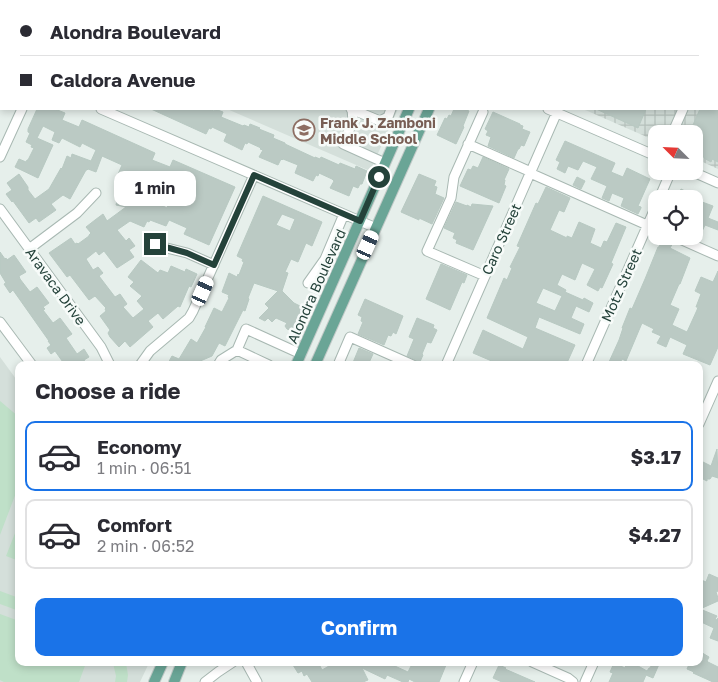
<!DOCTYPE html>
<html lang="en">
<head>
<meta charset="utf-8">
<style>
	body { margin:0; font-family:"Golos Text",sans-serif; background:#f2f2f3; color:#2b2b33; height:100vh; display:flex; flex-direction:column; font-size:19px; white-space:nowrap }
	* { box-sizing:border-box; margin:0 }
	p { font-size:16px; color:#7c7c81 }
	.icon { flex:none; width:28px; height:28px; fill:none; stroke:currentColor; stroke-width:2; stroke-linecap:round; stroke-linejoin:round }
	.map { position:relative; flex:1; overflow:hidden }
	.drawer { position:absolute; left:15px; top:361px; width:688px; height:305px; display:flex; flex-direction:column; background:#fff; border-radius:10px; box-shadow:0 2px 8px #0003 }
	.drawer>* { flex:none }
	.banner { position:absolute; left:0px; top:0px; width:719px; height:110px; box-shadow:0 2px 8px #0003; display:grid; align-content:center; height:110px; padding:0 20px; background:#fff }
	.needle { width:32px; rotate:294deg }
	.buttons { position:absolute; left:648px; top:125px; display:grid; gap:10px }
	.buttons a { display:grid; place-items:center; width:55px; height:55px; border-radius:10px; background:#fff; box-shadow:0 2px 8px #0003; font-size:25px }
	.end { position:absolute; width:22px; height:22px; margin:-11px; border:6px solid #24423a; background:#fff; box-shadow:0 0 0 2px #fff }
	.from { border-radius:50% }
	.bubble { position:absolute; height:35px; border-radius:10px; background:#fff; box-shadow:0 2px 8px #0003; font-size:16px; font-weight:700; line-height:35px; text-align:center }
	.car { position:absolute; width:15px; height:30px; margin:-15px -8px; border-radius:6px; box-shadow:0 0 4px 1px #0007; background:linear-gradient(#fff 24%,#345 0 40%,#fff 0 76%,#345 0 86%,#fff 0) }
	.banner b { display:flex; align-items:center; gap:18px; height:48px; font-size:19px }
	.banner b+b { border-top:1px solid #e1e1e2 }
	.banner i { width:12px; height:12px; background:#2b2b33 }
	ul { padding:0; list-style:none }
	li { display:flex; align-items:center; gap:15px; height:70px; margin:0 10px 8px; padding:0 10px; border:2px solid #e1e1e2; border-radius:10px }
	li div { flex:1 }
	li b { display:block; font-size:19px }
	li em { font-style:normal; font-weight:700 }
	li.active { border-color:#1a73e8 }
	li>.icon { width:45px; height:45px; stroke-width:1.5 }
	h2 { padding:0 20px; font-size:22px; line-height:60px }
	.cta { display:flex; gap:10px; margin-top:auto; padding:10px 20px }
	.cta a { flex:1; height:58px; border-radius:10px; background:#1a73e8; color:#fff; font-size:20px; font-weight:700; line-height:58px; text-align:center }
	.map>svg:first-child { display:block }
</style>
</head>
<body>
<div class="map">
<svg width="718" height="682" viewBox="0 0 718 682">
	<defs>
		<pattern id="industrial-grid" width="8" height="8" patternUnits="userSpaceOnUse" patternTransform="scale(1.25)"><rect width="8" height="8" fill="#d4dfda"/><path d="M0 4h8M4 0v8" fill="none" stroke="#b6c1bc"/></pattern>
	</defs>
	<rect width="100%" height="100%" fill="#e6efeb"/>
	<path fill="#d4dfda" d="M0,0H261L264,1H1V9H0Z
		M227,109H398L370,171Z
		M0,357L19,383V662L149,663L140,682H0Z"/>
	<path fill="url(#industrial-grid)" d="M490,0H718V169L694,158V134H656V141L583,109H718V1H489Z"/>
	<path fill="#bfe0c8" d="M0,401L19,417V485L0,535Z
		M19,523V561L6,556Z
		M0,591L19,598V611L0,604Z
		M0,614L19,621V662L86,663L79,682H4L0,680Z
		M113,663H126L128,675L127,682H115L116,676Z"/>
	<path fill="#bbcac4" stroke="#b8c9c2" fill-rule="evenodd" d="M37,109H55L65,113L62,120L79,127L82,120L155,153L152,160L170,167L173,160L235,187L209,245L184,234L187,228L169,220L166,226L150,220L149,222L147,221L144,227L130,221L117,230L126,241L129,238L135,246L129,250L134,257L117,268L104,251L99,255L96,251L86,259L93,270L98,267L103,273L99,276L115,297L120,294L127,304L123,307L133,318L144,309L137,301L142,296L130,286L134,282L128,277L141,260L158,273L160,270L168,273L171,266L185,272L186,269L197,274L191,287L189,286L180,307L178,306L163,319L158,313L148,321L153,327L130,347L125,341L119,347L110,337L108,333L110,330L100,316L106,311L105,309L106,308L95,296L89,300L70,275L67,277L49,253L71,238L75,244L77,243L78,244L89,236V235L91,233L86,227L95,220L103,214L107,221L126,207L116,205L121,184L115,181L122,165L102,156L96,172L88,169L87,170H86L70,199L63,195L51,204L56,210L39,222L36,218L29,223L13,201L12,202L6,194L12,190L7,183L19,174L28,187V190L35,199L49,189L61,168L62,169L67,156L71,158L72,154L91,161L96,150L82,143L80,147L62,138L59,143L52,140L55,132L43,126L37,138L53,145L38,178L15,167L19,159L26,162L27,160H28L34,148L31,147L32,145L26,142L30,133L28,132V129ZM144,173L157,178L155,181L156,182L174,190L167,208L153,201L151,204L136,198L139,191L138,186Z
		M151,109H208L214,111L215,109L223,112L221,117L243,126L244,125L249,127L250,124L260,128L259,129L274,135L273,138L285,143V144L315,158V157L320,159L321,157L339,165L340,163L355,169L356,166L367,171L362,184H360L358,188L353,186L349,196L330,188L334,181L332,179L319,173L318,176L316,175L313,181L295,173L298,165L283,159L282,160L281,159L278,165L259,157L263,150L260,149L261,148L248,142L247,144L245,143L242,150L224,141L227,134L212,127L211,129L209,128L206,134Z
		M454,109H464L469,111L463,126L464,127L456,144L437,135L445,118L447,119L449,115L451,116Z
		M596,109H646L638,128Z
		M700,109H718V162L712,159L711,162L704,158V157L694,152V134H689Z
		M493,112L520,124V125L523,126L522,129L530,132L524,146L521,145L519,149H518L514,158L488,146L491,137L486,135L488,131L485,129Z
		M565,141L615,163L611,172L623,177L627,168L650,179L638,206L641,207V208L638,214L621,206L624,198L612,193L609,201L602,198L607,186L591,179L597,167L583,161L578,170L568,166L565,173L557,169L560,162L556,160Z
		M483,157L509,169L504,180H505L504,185L506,186L499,203L460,186L468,169L471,170L473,166L478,168Z
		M419,174L436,181L434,186L437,187L435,194L444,198L432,224L419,218V220L401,212Z
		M577,177L585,181L581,189L573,185Z
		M546,187L570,198L564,212L559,210L550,230L567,238V236L572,238L579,222L595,229L590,243L601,248L604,241L607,242L616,223L626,227L611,263L613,264L602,288L600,287L598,291L587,285L595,269L582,263L575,280L562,274L557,285L566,290L565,292L583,300L584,298L593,303L589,312L576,306L571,318L584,324L580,334L539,317L535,328L575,345L566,365H501L473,353L483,330L523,349L528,337L487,318L504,278L507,280L512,268L510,267L520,247L517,246L536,203L538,204ZM543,288L562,296L555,311L536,303Z
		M681,189L691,194L688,199H677Z
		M263,196L322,222L312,246L306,243L298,262L291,259L285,272L288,273L282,291L294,303L308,310L298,333L287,329L285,326L287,323L276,318L272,322L268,318L265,321L259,318L269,308L265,304L278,291L254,283L248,298L249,299L245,311L243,310L225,346L219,343L212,356L191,365H167L172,356L179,359L191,339L197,343L206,327H205L214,308L222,312L229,298L228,297L229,295L222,292L229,273L237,277L238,274L239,275L244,262L242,261L243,259L237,256ZM282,214L295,219L290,231L276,225Z
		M694,199L713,206L708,218L718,222V230L705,225L698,240L694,238Z
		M456,202L467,206V205L471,207L472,204L493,206L473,250L456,243L457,240L453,238L455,233L444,228Z
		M663,238L673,243L670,248L690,258L680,284H679L670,305L679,309L672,325L687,332L697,310L698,307H696L701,294L695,291L701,277L713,282L718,271V347L710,365L683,354L687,345L670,337L666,347L657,343L661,336L652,332L654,329L642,323L626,361L622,359L619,365L609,362L619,340L623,328H622L630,308L632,309L645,279L658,247H659Z
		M0,252L5,259L6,258L7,260L14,255L26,272L19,276L20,279L30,292L37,287L49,303L43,307L45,309L43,310L53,323L60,318L72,334L66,338L77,354L84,349L89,357L84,360L87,365H65L55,351L51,354L47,348L51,345L48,341H49L13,290L10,293L4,284L6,283L0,273Z
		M441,264L467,275L464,283L462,282L450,310L426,299Z
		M365,299L403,316L396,334L393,332L391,336L388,335L384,345L358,334L363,322L361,321L362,317L358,315Z
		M417,318L434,325L433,328L437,330L431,343L427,342L422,354L423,355L419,364L416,360L407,356L414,339L409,337Z
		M359,348L373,354L368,365H352Z
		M717,449L718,478L712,476L710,479H707V481L699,477V465L701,461L711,466Z
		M709,574L718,578V591L716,592L718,598V601L700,609L717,616L715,619L717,620L718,618V641L710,638L714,628L699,621V579L706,582Z
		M699,651L709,657L707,661L708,662L718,667V682H713L693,673L694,672L687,669L690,662H699Z
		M297,662H318L322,670L336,662H386L408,672L413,662H440L446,665L439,682H415L409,679L408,682H403L387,675L385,679L362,668L368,680L363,682H312L307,674L304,676L302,671L298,673L293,665Z
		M627,662H631L647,671L649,668H650L653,662H660L653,678L646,675L643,682H609L613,673L610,672L614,663L625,668Z
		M499,665L506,668L505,669L535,682H502L493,678Z"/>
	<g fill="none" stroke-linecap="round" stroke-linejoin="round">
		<g stroke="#a8b8b2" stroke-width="11">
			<path id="minor" d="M160,0L163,1
				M222,0L225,1
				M284,0L287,1
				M319,0L322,1
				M512,0L515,1
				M619,0L622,1
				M188,1L189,0
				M331,1V0
				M384,1L385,0
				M602,1L603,0
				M718,29V28
				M0,65L1,66
				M101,109L376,228
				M351,109L380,121L388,117L391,109
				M352,109L353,121L343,144L385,163
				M548,109L656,156
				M483,112L454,177L451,198L427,251L485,276
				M672,134L683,109
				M468,144L531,172
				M0,157L22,109
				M691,171L718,183
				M530,173L656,229
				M659,199L671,171
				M0,209L101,347L110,365
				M673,236L718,256
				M155,245L187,253L214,265
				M29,249L77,213L96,193
				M308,283L325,259L344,214
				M0,322L32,365
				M237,350L269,365
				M140,365L150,351L189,318L193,311L254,175
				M218,365L221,360L237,350L246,329L301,354
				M338,365L350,337L413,365
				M446,365L557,112
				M586,365L656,206
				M699,424L718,381
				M246,662L257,682
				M532,662L568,678L573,682
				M205,682L218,672L233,662
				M464,682L473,662
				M585,682L594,662"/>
		</g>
		<g stroke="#c2cac8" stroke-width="12">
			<path id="major" d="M456,1L457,0
				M477,1V0
				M296,365L409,109
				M315,365L429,109
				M154,682L163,662
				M174,682L182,662"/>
		</g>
		<use href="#minor" stroke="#fff" stroke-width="9"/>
		<use href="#major" stroke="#6aa596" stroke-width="10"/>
	</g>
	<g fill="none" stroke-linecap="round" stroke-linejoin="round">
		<path stroke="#24423a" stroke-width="6" d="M155,244L187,253L214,265L254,175L360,221L379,177"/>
	</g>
	<defs>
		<g id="school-ring" transform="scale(1.125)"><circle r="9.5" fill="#f7fbf9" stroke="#8d6e63" stroke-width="1.5"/><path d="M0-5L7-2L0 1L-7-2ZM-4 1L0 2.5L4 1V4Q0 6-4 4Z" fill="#8d6e63"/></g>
	</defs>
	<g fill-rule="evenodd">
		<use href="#school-ring" x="304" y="130"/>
	</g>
	<g text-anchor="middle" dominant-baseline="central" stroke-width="5" stroke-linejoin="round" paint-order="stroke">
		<g font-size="14" font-weight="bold" fill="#785e54" stroke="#f7fbf9" text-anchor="start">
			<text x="320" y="122">Frank J. Zamboni<tspan x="320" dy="16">Middle School</tspan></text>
		</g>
		<g font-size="14" fill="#24423a" stroke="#f7fbf9">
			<text transform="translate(501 239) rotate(-66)">Caro Street</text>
			<text transform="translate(621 285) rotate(-66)">Motz Street</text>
			<text transform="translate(56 286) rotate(54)">Aravaca Drive</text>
			<text transform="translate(316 286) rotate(-66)">Alondra Boulevard</text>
		</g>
	</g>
</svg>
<div class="buttons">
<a><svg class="needle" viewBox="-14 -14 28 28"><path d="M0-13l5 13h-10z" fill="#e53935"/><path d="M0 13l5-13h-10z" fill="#7c7c81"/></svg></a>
<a><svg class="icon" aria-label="locate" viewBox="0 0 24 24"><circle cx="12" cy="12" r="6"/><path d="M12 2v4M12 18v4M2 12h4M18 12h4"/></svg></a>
</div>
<i class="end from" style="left:379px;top:177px"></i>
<i class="end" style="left:155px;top:244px"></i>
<div class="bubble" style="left:114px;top:171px;width:82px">1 min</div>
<i class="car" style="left:368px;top:245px;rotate:24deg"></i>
<i class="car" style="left:203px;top:291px;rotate:24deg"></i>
<div class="banner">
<b><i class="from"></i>Alondra Boulevard</b>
<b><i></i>Caldora Avenue</b>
</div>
<section class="drawer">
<h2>Choose a ride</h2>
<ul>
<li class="active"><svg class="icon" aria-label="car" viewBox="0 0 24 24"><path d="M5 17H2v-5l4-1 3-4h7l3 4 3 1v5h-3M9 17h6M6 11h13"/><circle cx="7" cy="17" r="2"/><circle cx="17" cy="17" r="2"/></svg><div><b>Economy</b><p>1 min · 06:51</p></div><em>$3.17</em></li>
<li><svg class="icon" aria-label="car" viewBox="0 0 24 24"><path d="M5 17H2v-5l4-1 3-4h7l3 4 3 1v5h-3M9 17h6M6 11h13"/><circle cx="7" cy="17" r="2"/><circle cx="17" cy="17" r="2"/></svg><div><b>Comfort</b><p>2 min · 06:52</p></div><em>$4.27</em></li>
</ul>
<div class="cta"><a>Confirm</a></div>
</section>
</div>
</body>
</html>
